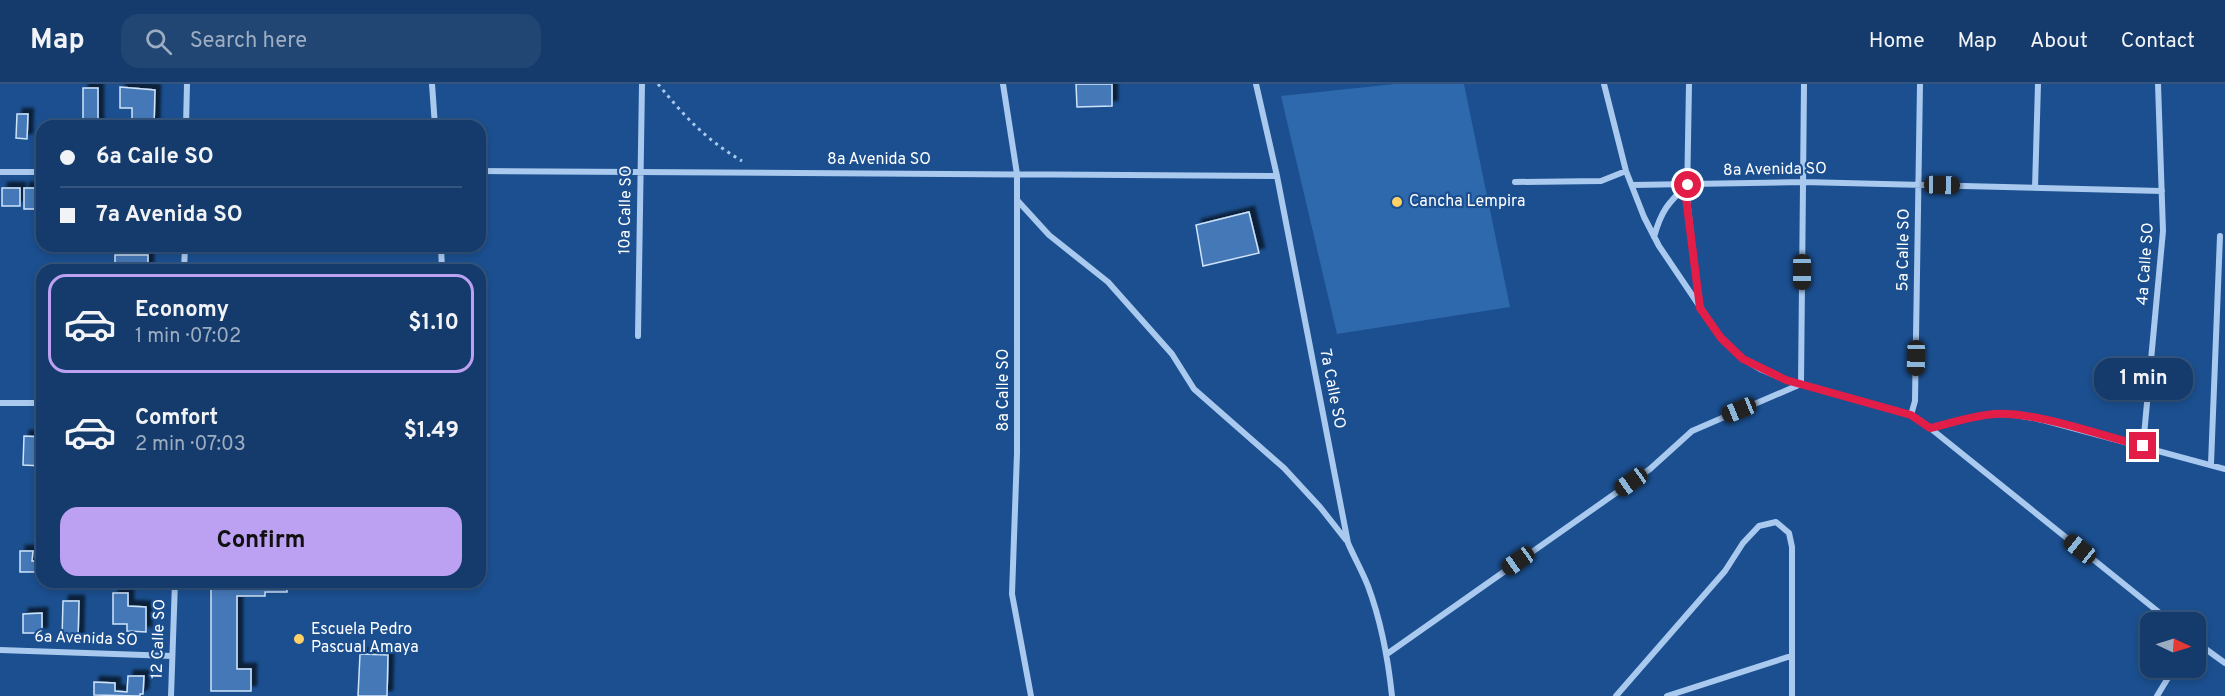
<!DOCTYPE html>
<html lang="en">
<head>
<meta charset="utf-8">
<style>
	body { margin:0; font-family:Overpass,sans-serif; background:#214673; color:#f1f3f6; height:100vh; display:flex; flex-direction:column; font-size:22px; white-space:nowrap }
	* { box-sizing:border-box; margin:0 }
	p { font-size:20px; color:#9dadc1 }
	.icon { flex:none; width:33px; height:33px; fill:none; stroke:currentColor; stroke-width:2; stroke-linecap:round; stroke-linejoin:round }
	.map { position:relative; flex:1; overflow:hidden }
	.side { position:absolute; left:36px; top:180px; width:450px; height:324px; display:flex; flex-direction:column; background:#143b6b; border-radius:18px; box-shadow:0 3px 9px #0003,0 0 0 2px #33557e }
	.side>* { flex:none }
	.guide { position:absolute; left:36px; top:36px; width:450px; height:132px; border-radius:18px; box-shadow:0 3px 9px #0003,0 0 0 2px #33557e; display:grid; align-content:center; height:132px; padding:0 24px; background:#143b6b }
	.needle { width:39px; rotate:94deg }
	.tools { position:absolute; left:2140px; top:528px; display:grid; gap:12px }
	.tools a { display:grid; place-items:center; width:66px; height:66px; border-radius:12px; background:#143b6b; box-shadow:0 3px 9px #0003,0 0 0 2px #33557e; font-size:30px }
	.end { position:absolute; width:27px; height:27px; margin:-14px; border:8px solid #e11d48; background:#fff; box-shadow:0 0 0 3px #fff }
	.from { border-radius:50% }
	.bubble { position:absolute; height:42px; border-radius:18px; background:#143b6b; box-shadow:0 3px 9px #0003,0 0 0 2px #33557e; font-size:20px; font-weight:700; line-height:42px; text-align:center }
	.car { position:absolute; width:18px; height:36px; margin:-18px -9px; border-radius:8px; box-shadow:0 0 4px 2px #0007; background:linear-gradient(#222 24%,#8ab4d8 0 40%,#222 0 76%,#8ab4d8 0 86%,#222 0) }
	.guide b { display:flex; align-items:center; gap:21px; height:57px; font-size:22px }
	.guide b+b { border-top:2px solid #33557e }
	.guide i { width:15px; height:15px; background:#f1f3f6 }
	ul { padding:10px 0 0; list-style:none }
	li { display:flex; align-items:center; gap:18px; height:99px; margin:0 12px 9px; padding:0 12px; border:3px solid transparent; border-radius:18px }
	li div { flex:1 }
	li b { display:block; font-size:22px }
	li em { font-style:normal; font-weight:700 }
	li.on { border-color:#bca0f2 }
	li>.icon { width:54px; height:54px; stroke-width:1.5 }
	.button { display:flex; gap:12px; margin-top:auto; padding:12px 24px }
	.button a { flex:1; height:69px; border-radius:18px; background:#bca0f2; color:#111; font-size:24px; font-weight:700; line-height:69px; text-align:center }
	header { display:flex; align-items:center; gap:36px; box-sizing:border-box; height:84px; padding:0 30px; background:#143b6b; border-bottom:2px solid #33557e }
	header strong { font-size:28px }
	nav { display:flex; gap:33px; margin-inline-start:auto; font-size:21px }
	.search { width:420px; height:54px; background:#214673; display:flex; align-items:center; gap:15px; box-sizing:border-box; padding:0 21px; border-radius:18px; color:#9dadc1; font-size:22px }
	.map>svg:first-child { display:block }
</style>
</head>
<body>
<header>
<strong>Map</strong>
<div class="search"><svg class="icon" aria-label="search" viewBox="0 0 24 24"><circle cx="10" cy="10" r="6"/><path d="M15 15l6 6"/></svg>Search here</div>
<nav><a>Home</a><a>Map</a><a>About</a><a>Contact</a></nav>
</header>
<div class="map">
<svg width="2225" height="612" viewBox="0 0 2225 612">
	<defs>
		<filter id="shadow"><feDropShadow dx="5.5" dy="-5.5" stdDeviation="1.5" flood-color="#0009"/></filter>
	</defs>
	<rect width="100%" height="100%" fill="#1b4f8f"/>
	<path fill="#2e69ad" d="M1395,0H1464L1510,223L1337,250L1281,12Z"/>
	<path fill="#4478b7" stroke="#cfe3fa" stroke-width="1.5" filter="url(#shadow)" d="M1076,0H1112V22L1077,23Z
		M120,3L155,6L154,42H132V24H120Z
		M83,4H98V42H83Z
		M17,30H28L27,55L16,54Z
		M2,104H20V122H2Z
		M24,104H42V125H24Z
		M1249,128L1259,169L1203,182L1196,141Z
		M115,171H148V186H115Z
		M38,290L42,291V305L37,304Z
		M24,352L42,353V382L23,381Z
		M20,467H33L32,477H42V488H20Z
		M103,498H109V505H102Z
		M211,498H287V508H265V512H237V585H251V607H211Z
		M113,509H128V522L146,523V548L127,547V540H113Z
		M63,517H79L78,555L62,554Z
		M42,529V549H23V530Z
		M360,570L388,571L387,612H358Z
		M128,592H144L143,610H140V612L94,611V598L115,599V607L127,608Z"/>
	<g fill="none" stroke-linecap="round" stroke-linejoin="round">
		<path stroke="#a9c9ee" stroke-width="3" stroke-dasharray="3 4.5" stroke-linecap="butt" d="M658,0C685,33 705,55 742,77"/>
		<path stroke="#a9c9ee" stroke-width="6" d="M432,0L435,42
			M1003,0L1017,90V369L1012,510L1031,612
			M1256,0L1277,92L1348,459C1354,473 1362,487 1368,502C1381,537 1388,574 1392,612
			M1604,0L1626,87L1644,133L1659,162L1721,254L1743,275L1760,285L1786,296L1911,331L1930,344L2171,538
			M1689,0L1687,114L1699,221
			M186,42L187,0
			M480,87L1277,92
			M0,88H42
			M1515,98L1601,97L1626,87
			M1632,101L1803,98L2162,107
			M2035,104L2038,0
			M1017,116L1049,151L1108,198L1172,270L1194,305L1284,384L1320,423L1346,456
			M1654,153C1661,127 1668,119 1687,101
			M441,162L442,186
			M184,186L185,162
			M638,252L642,0
			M0,319H42
			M1911,331L1915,317L1920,0
			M1930,344C1951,339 1974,331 1996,330C2011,329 2028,333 2043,336L2225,385
			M2143,362L2163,147L2158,0
			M2211,380L2220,152
			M2196,558L2225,579
			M0,566L172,572
			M1387,570L1650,385L1692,347L1801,300L1804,0
			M171,612L175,498
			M1616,612L1725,487L1743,459L1759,442L1776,438L1789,449L1792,463V612
			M1667,612L1791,572
			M2157,612L2174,584"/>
	</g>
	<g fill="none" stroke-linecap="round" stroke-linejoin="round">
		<path stroke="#e11d48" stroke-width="8" d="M1688,101L1686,114L1700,224L1721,254L1743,275L1786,296L1911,331L1930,344C1951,339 1972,332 1994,330C2035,327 2102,352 2143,362"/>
	</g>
	<g fill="#ffd166" stroke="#1b4f8f" stroke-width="2">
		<circle cx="1397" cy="118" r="6"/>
		<circle cx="299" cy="555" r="6"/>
	</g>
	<g text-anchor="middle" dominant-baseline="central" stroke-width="4.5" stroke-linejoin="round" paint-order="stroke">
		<g font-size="16" fill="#fff" stroke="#1b4f8f">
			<text x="879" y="76">8a Avenida SO</text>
			<text transform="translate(1775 86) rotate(-1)">8a Avenida SO</text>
			<text transform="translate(626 126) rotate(-89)">10a Calle SO</text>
			<text transform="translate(1904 166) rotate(-89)">5a Calle SO</text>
			<text transform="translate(2146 180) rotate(-86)">4a Calle SO</text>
			<text transform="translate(1332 305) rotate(79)">7a Calle SO</text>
			<text transform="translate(1004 306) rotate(-90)">8a Calle SO</text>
			<text transform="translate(86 555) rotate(2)">6a Avenida SO</text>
			<text transform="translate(159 555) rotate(-88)">12 Calle SO</text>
		</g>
		<g font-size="16" fill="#fff" stroke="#1b4f8f" text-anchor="start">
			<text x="1409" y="118">Cancha Lempira</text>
			<text x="311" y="546">Escuela Pedro<tspan x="311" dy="18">Pascual Amaya</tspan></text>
		</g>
	</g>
</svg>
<div class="tools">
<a><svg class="needle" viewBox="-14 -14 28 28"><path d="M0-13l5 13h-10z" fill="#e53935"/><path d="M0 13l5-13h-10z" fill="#9dadc1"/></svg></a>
</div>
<i class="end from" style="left:1688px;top:101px"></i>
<i class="end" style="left:2143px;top:362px"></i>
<div class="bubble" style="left:2094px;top:274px;width:99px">1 min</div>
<i class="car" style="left:1942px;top:101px;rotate:91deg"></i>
<i class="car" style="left:1802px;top:188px;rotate:180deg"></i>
<i class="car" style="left:1916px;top:274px;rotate:181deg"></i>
<i class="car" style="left:1739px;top:326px;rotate:248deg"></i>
<i class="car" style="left:1631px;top:398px;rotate:235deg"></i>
<i class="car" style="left:2080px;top:465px;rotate:309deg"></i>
<i class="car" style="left:1518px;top:477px;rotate:235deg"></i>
<div class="guide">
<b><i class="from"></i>6a Calle SO</b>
<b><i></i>7a Avenida SO</b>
</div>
<section class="side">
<ul>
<li class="on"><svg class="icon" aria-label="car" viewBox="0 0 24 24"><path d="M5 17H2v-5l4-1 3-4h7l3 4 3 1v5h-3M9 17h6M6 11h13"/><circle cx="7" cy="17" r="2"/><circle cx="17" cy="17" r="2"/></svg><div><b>Economy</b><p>1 min · 07:02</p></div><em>$1.10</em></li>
<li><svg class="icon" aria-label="car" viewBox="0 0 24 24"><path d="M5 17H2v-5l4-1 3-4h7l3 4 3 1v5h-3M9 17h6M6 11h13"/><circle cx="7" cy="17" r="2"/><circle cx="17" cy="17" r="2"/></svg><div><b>Comfort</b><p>2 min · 07:03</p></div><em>$1.49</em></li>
</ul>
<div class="button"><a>Confirm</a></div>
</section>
</div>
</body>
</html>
